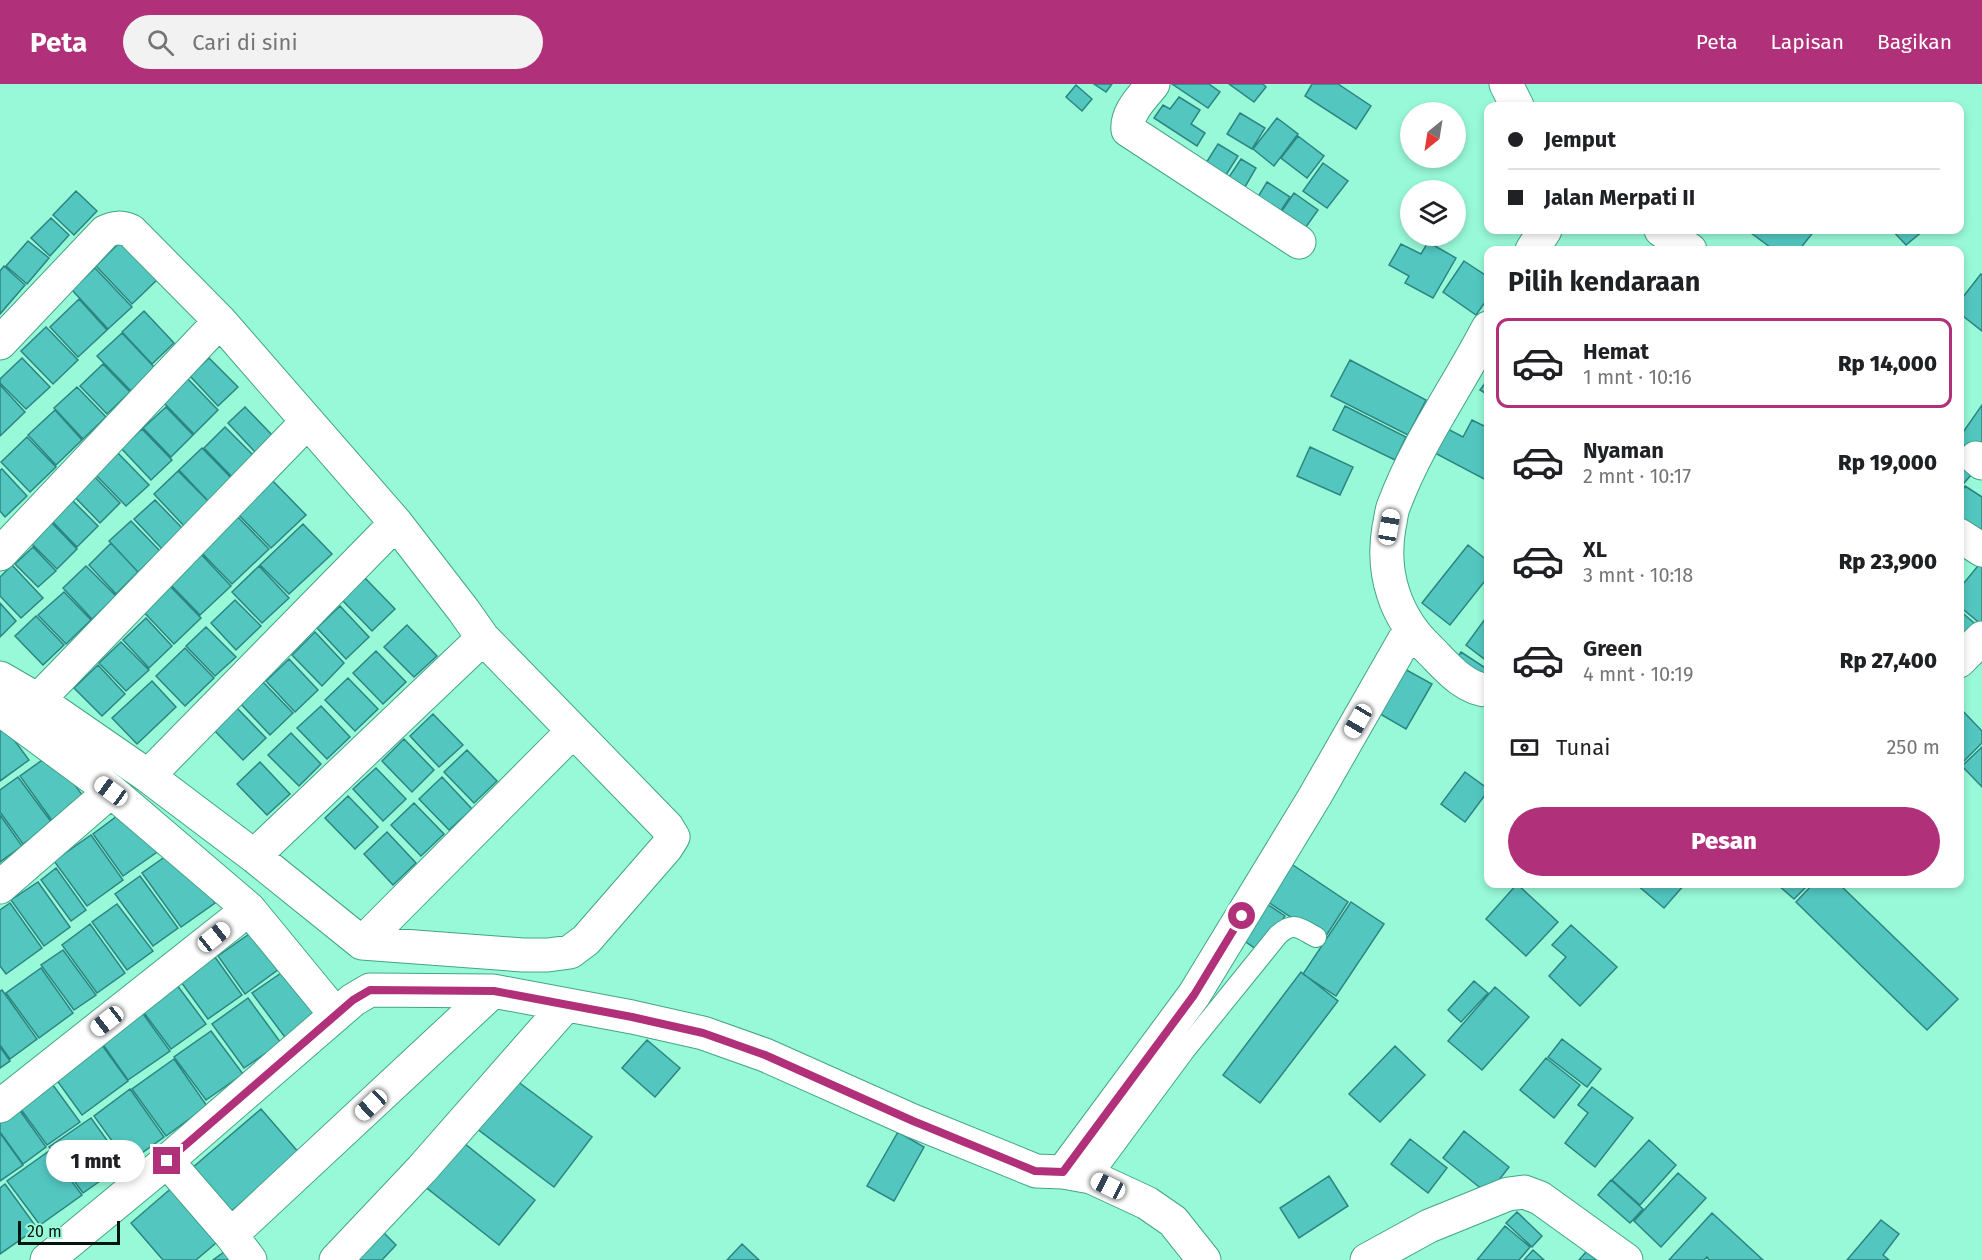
<!DOCTYPE html>
<html lang="id">
<head>
<meta charset="utf-8">
<style>
	body { margin:0; font-family:"Fira Sans",sans-serif; background:#f2f2f2; color:#202124; height:100vh; display:flex; flex-direction:column; font-size:22px; white-space:nowrap }
	* { box-sizing:border-box; margin:0 }
	p { font-size:20px; color:#757577 }
	.icon { flex:none; width:33px; height:33px; fill:none; stroke:currentColor; stroke-width:2; stroke-linecap:round; stroke-linejoin:round }
	.map { position:relative; flex:1; overflow:hidden }
	.panel { position:absolute; left:1484px; top:162px; width:480px; height:642px; display:flex; flex-direction:column; background:#fff; border-radius:12px; box-shadow:0 3px 9px #0003 }
	.panel>* { flex:none }
	.hud { position:absolute; left:1484px; top:18px; width:480px; height:132px; border-radius:12px; box-shadow:0 3px 9px #0003; display:grid; align-content:center; height:132px; padding:0 24px; background:#fff }
	.needle { width:39px; rotate:210deg }
	.fabs { position:absolute; left:1400px; top:18px; display:grid; gap:12px }
	.fabs a { display:grid; place-items:center; width:66px; height:66px; border-radius:50%; background:#fff; box-shadow:0 3px 9px #0003; font-size:30px }
	.scale { position:absolute; left:18px; bottom:15px; width:102px; box-sizing:border-box; padding-left:6px; border:3px solid #01140e; border-top:0; font-size:16px; line-height:21px; white-space:nowrap; color:#01140e; -webkit-text-stroke:4px #98f9d8; paint-order:stroke }
	.end { position:absolute; width:27px; height:27px; margin:-14px; border:8px solid #b1307a; background:#fff; box-shadow:0 0 0 3px #fff }
	.from { border-radius:50% }
	.bubble { position:absolute; height:42px; border-radius:21px; background:#fff; box-shadow:0 3px 9px #0003; font-size:20px; font-weight:800; line-height:42px; text-align:center }
	.car { position:absolute; width:18px; height:36px; margin:-18px -9px; border-radius:8px; box-shadow:0 0 4px 2px #0007; background:linear-gradient(#fff 24%,#345 0 40%,#fff 0 76%,#345 0 86%,#fff 0) }
	.hud b { display:flex; align-items:center; gap:21px; height:57px; font-size:22px }
	.hud b+b { border-top:2px solid #e0e0e0 }
	.hud i { width:15px; height:15px; background:#202124 }
	ul { padding:0; list-style:none }
	li { display:flex; align-items:center; gap:18px; height:90px; margin:0 12px 9px; padding:0 12px; border:3px solid transparent; border-radius:12px }
	li div { flex:1 }
	li b { display:block; font-size:22px }
	li em { font-style:normal; font-weight:800 }
	li.selected { border-color:#b1307a }
	li>.icon { width:54px; height:54px; stroke-width:1.5 }
	h2 { padding:0 24px; font-size:27px; line-height:72px }
	.pay { display:flex; align-items:center; gap:15px; height:66px; padding:0 24px; font-size:22px }
	.pay p { margin-inline-start:auto }
	.button { display:flex; gap:12px; margin-top:auto; padding:12px 24px }
	.button a { flex:1; height:69px; border-radius:36px; background:#b1307a; color:#fff; font-size:24px; font-weight:800; line-height:69px; text-align:center }
	header { display:flex; align-items:center; gap:36px; box-sizing:border-box; height:84px; padding:0 30px; background:#b1307a; color:#fff }
	header strong { font-size:28px }
	nav { display:flex; gap:33px; margin-inline-start:auto; font-size:21px }
	.search { width:420px; height:54px; background:#f2f2f2; display:flex; align-items:center; gap:15px; box-sizing:border-box; padding:0 21px; border-radius:33px; color:#757577; font-size:22px }
	.map>svg:first-child { display:block }
</style>
</head>
<body>
<header>
<strong>Peta</strong>
<div class="search"><svg class="icon" aria-label="search" viewBox="0 0 24 24"><circle cx="10" cy="10" r="6"/><path d="M15 15l6 6"/></svg>Cari di sini</div>
<nav><a>Peta</a><a>Lapisan</a><a>Bagikan</a></nav>
</header>
<div class="map">
<svg width="1982" height="1176" viewBox="0 0 1982 1176">
	<rect width="100%" height="100%" fill="#98f9d8"/>
	<path fill="#53c6c0" stroke="#2c8580" stroke-width="1.5" d="M1094,0H1112L1106,8Z
		M1172,0H1209L1220,8L1208,24Z
		M1229,0H1263L1266,3L1254,18Z
		M1312,0H1338L1371,22L1356,45L1305,12Z
		M1076,1L1092,15L1082,27L1066,13Z
		M1179,13L1200,26L1191,40L1205,49L1197,62L1154,34L1163,21L1170,25Z
		M1240,29L1265,44L1252,65L1227,50Z
		M1277,34L1298,50L1274,82L1253,65Z
		M1298,52L1324,72L1307,94L1281,74Z
		M1218,60L1238,72L1226,91L1206,79Z
		M1241,75L1256,84L1245,103L1229,93Z
		M1323,79L1348,97L1327,124L1303,107Z
		M1267,98L1290,113L1278,131L1256,116Z
		M76,107L97,127L74,151L53,131Z
		M1294,109L1318,126L1301,150L1277,134Z
		M51,134L69,151L50,172L31,154Z
		M1747,146H1815L1799,166H1774Z
		M1892,146H1924L1906,161Z
		M122,156L159,194L132,220L96,182Z
		M28,157L49,174L27,200L6,182Z
		M1428,158L1456,174L1433,214L1405,199L1409,192L1389,181L1401,160L1421,170Z
		M1464,177L1488,193V214L1476,231L1443,208Z
		M4,182L25,201L0,230V187Z
		M95,184L132,223L108,245L72,206Z
		M1981,190L1982,191V247L1959,229V218Z
		M79,215L107,246L78,273L50,243Z
		M144,227L174,259L152,280L122,248Z
		M46,243L78,276L53,300L21,267Z
		M122,249L155,284L131,307L97,272Z
		M22,274L50,303L26,325L0,299V295Z
		M209,274L238,303L218,322L190,292Z
		M1350,276L1426,316L1408,351L1331,312Z
		M103,280L130,308L107,330L80,302Z
		M186,293L218,326L194,350L162,317Z
		M1488,295V311L1480,306Z
		M0,301L25,328L0,352Z
		M77,303L106,333L83,355L54,324Z
		M1982,321V373L1959,358V354Z
		M1345,322L1406,353L1395,376L1333,346Z
		M166,323L193,351L171,373L143,344Z
		M245,323L273,352L255,368L228,339Z
		M55,326L82,356L56,381L28,351Z
		M1472,336L1488,344V391L1486,396L1431,367L1444,343L1463,353Z
		M225,343L259,377L237,398L204,364Z
		M142,345L172,376L151,396L121,364Z
		M27,353L56,383L30,408L1,378Z
		M1310,363L1353,383L1340,411L1297,392Z
		M202,364L236,399L212,421L179,386Z
		M115,366L149,401L126,422L92,387Z
		M1959,368L1977,384L1959,405Z
		M2,385L27,412L5,433L0,427V386Z
		M178,387L210,419L185,443L154,410Z
		M91,389L120,419L100,439L70,408Z
		M269,393L306,431L271,464L234,426Z
		M1965,402L1982,413V449L1959,444V412Z
		M71,415L98,442L77,463L50,435Z
		M155,416L184,446L163,466L134,435Z
		M233,428L269,465L232,500L196,463Z
		M49,436L77,465L57,485L28,456Z
		M131,437L160,467L138,488L109,457Z
		M303,440L332,470L289,510L260,481Z
		M111,459L138,488L116,510L89,481Z
		M1468,461L1488,477V493L1450,541L1422,519Z
		M33,463L56,487L38,503L15,480Z
		M198,467L231,502L200,531L167,497Z
		M1982,477V541L1959,522V505Z
		M12,481L43,514L21,534L0,512V493Z
		M86,482L116,512L92,535L63,504Z
		M259,482L289,514L262,539L232,508Z
		M365,494L395,525L372,547L342,516Z
		M166,498L201,534L174,560L139,523Z
		M64,508L91,536L66,560L38,531Z
		M235,516L261,542L236,566L211,539Z
		M0,519L16,537L0,553Z
		M340,522L369,553L346,575L317,544Z
		M1959,526L1979,543L1959,566Z
		M1488,531V575L1487,577L1466,561Z
		M36,532L64,561L43,581L15,552Z
		M146,534L172,562L149,584L123,556Z
		M407,541L437,572L414,593L384,563Z
		M206,543L236,573L215,592L186,562Z
		M315,548L344,579L322,602L292,571Z
		M121,558L149,586L126,607L99,579Z
		M185,564L214,594L185,622L156,592Z
		M376,567L406,598L383,620L353,589Z
		M1461,568L1487,585L1478,599L1452,581Z
		M289,575L318,606L295,628L266,597Z
		M98,581L125,610L102,632L74,604Z
		M1401,583L1432,600L1406,645L1375,627Z
		M348,594L378,625L355,647L325,616Z
		M152,597L176,623L137,660L112,634Z
		M263,598L293,629L270,651L240,619Z
		M321,622L350,653L327,675L297,644Z
		M1959,623L1982,647V659L1959,682Z
		M237,624L266,654L243,676L213,645Z
		M433,630L463,661L439,683L410,652Z
		M0,637L29,676L0,697Z
		M291,649L321,680L299,702L268,671Z
		M404,655L434,686L412,708L382,677Z
		M1982,663V703L1962,682Z
		M467,666L497,697L474,719L444,688Z
		M52,669L85,715L53,738L20,692Z
		M260,678L290,710L267,731L237,700Z
		M376,684L406,715L383,737L353,705Z
		M1465,688L1488,705V707L1465,738L1441,720Z
		M18,693L52,739L23,760L0,728V706Z
		M442,693L472,725L449,746L419,715Z
		M348,712L378,743L355,765L325,734Z
		M414,719L444,750L421,772L391,741Z
		M129,723L160,766L123,792L93,750Z
		M0,731L22,762L0,778Z
		M387,748L416,779L393,801L364,770Z
		M91,751L123,796L87,822L54,777Z
		M176,765L215,819L181,843L142,789Z
		M1287,777L1348,818L1324,855L1262,814Z
		M56,784L86,826L71,837L41,796Z
		M140,792L178,844L153,862L115,810Z
		M38,798L70,843L44,862L11,816Z
		M1517,800L1558,838L1526,872L1486,835Z
		M1636,800H1685L1664,824Z
		M1777,800H1809L1794,815Z
		M1813,800H1839L1958,915L1927,946L1796,818Z
		M1264,818L1285,832L1260,868L1239,853Z
		M1351,818L1384,840L1336,912L1303,890Z
		M10,819L42,864L6,890L0,882V826Z
		M117,820L153,867L127,886L92,838Z
		M90,840L125,889L97,909L62,861Z
		M1571,841L1617,883L1580,922L1549,892L1566,873L1552,861Z
		M252,848L279,885L245,910L218,872Z
		M63,866L96,911L74,926L41,881Z
		M215,873L242,911L208,935L181,898Z
		M41,884L73,929L39,954L6,909Z
		M287,885L321,932L287,956L252,909Z
		M1301,888L1338,917L1260,1019L1223,991Z
		M174,897L206,940L171,965L139,922Z
		M1474,897L1488,909L1461,938L1448,926Z
		M1495,903L1529,933L1482,986L1448,957Z
		M2,906L37,955L10,975L0,961V907Z
		M248,914L281,959L244,984L212,940Z
		M138,923L170,967L128,996L97,952Z
		M211,947L243,990L206,1016L174,973Z
		M1562,955L1601,985L1587,1003L1548,973Z
		M647,956L680,984L655,1013L622,984Z
		M99,957L128,997L82,1031L53,991Z
		M1395,962L1425,991L1380,1038L1349,1010Z
		M0,963L10,977L0,984Z
		M1546,974L1580,1001L1554,1034L1520,1006Z
		M174,975L207,1022L166,1052L132,1005Z
		M513,994L592,1053L554,1103L476,1044Z
		M50,997L80,1038L47,1061L17,1020Z
		M1592,1003L1633,1034L1595,1083L1565,1059L1588,1029L1578,1021Z
		M130,1005L164,1053L128,1079L94,1032Z
		M16,1021L46,1063L23,1080L0,1048V1033Z
		M261,1025L300,1070L223,1134L185,1090Z
		M91,1034L124,1080L83,1109L49,1063Z
		M1464,1047L1509,1083L1488,1110L1443,1074Z
		M898,1048L924,1063L894,1117L867,1102Z
		M0,1049L23,1081L0,1097Z
		M459,1055L535,1116L499,1161L423,1101Z
		M1410,1055L1447,1084L1428,1109L1391,1080Z
		M1649,1056L1676,1081L1640,1121L1612,1096Z
		M49,1067L82,1111L40,1141L7,1097Z
		M1678,1089L1706,1114L1661,1163L1634,1137Z
		M1329,1092L1348,1122L1299,1154L1280,1124Z
		M1611,1096L1643,1125L1630,1139L1598,1111Z
		M5,1100L37,1144L0,1170V1104Z
		M175,1101L222,1154L196,1176H163L131,1139Z
		M1517,1128L1542,1152L1532,1163L1506,1139Z
		M1712,1129L1763,1176H1709L1707,1173L1704,1176H1669Z
		M1881,1136L1899,1150L1883,1171L1889,1176H1847Z
		M375,1140L396,1161L382,1176H341Z
		M1505,1142L1530,1163L1519,1176H1477Z
		M742,1160L759,1176H727Z
		M228,1165L237,1176H213Z
		M1533,1166L1544,1176H1524Z
		M1586,1168L1597,1176H1579Z"/>
	<g fill="none" stroke-linecap="round" stroke-linejoin="round">
		<g stroke="#42a587" stroke-width="22">
			<path id="service" d="M1091,1093L1185,966L1278,851C1294,837 1299,844 1316,853"/>
		</g>
		<g stroke="#42a587" stroke-width="35">
			<path id="minor" d="M1153,0C1143,13 1126,28 1128,46L1299,158
				M1506,0L1517,22
				M1661,146L1690,166
				M1532,166L1545,146
				M1488,244C1458,302 1417,359 1394,421C1391,427 1391,436 1389,443C1381,489 1395,534 1430,566C1445,581 1465,606 1488,606
				M0,259L105,148C115,143 121,143 131,147L220,237L396,439L464,527L483,554L667,743L673,753L666,764L586,856L570,868L548,871H523L362,859L254,772L148,692L38,616L0,594
				M1976,374L1982,379
				M1959,451L1982,466
				M0,470L220,237
				M1959,577L1982,554
				M38,616L307,338
				M0,625L111,707L249,825L336,931
				M148,692L396,439
				M254,772L483,554
				M0,803L111,707
				M362,859L572,648
				M0,1022L249,825
				M167,1077L231,1151L493,907
				M1063,1088L1194,911L1315,712L1410,546
				M231,1151L250,1176
				M47,1176L167,1077L353,916L370,906L493,907L632,933L703,949L765,971L913,1037L1036,1087L1063,1088L1091,1093L1147,1119L1173,1137L1204,1176
				M336,1176L422,1085L566,921
				M1367,1176L1429,1142L1508,1110L1524,1108L1540,1114L1626,1176"/>
		</g>
		<use href="#service" stroke="#fff" stroke-width="20"/>
		<use href="#minor" stroke="#fff" stroke-width="33"/>
	</g>
	<g fill="none" stroke-linecap="round" stroke-linejoin="round">
		<path stroke="#b1307a" stroke-width="8" d="M167,1077L353,916L370,906L494,907L632,933L703,949L765,971L913,1037L1035,1087L1063,1088L1194,911L1242,832"/>
	</g>
</svg>
<div class="fabs">
<a><svg class="needle" viewBox="-14 -14 28 28"><path d="M0-13l5 13h-10z" fill="#e53935"/><path d="M0 13l5-13h-10z" fill="#757577"/></svg></a>
<a><svg class="icon" aria-label="layers" viewBox="0 0 24 24"><path d="M12 4l9 5-9 5-9-5zM3 14l9 5 9-5"/></svg></a>
</div>
<div class="scale">20 m</div>
<i class="end from" style="left:1242px;top:832px"></i>
<i class="end" style="left:167px;top:1077px"></i>
<div class="bubble" style="left:46px;top:1056px;width:99px">1 mnt</div>
<i class="car" style="left:1389px;top:443px;rotate:10deg"></i>
<i class="car" style="left:1358px;top:637px;rotate:210deg"></i>
<i class="car" style="left:111px;top:707px;rotate:306deg"></i>
<i class="car" style="left:214px;top:853px;rotate:51deg"></i>
<i class="car" style="left:107px;top:937px;rotate:232deg"></i>
<i class="car" style="left:371px;top:1021px;rotate:227deg"></i>
<i class="car" style="left:1108px;top:1102px;rotate:296deg"></i>
<div class="hud">
<b><i class="from"></i>Jemput</b>
<b><i></i>Jalan Merpati II</b>
</div>
<section class="panel">
<h2>Pilih kendaraan</h2>
<ul>
<li class="selected"><svg class="icon" aria-label="car" viewBox="0 0 24 24"><path d="M5 17H2v-5l4-1 3-4h7l3 4 3 1v5h-3M9 17h6M6 11h13"/><circle cx="7" cy="17" r="2"/><circle cx="17" cy="17" r="2"/></svg><div><b>Hemat</b><p>1 mnt · 10:16</p></div><em>Rp 14,000</em></li>
<li><svg class="icon" aria-label="car" viewBox="0 0 24 24"><path d="M5 17H2v-5l4-1 3-4h7l3 4 3 1v5h-3M9 17h6M6 11h13"/><circle cx="7" cy="17" r="2"/><circle cx="17" cy="17" r="2"/></svg><div><b>Nyaman</b><p>2 mnt · 10:17</p></div><em>Rp 19,000</em></li>
<li><svg class="icon" aria-label="car" viewBox="0 0 24 24"><path d="M5 17H2v-5l4-1 3-4h7l3 4 3 1v5h-3M9 17h6M6 11h13"/><circle cx="7" cy="17" r="2"/><circle cx="17" cy="17" r="2"/></svg><div><b>XL</b><p>3 mnt · 10:18</p></div><em>Rp 23,900</em></li>
<li><svg class="icon" aria-label="car" viewBox="0 0 24 24"><path d="M5 17H2v-5l4-1 3-4h7l3 4 3 1v5h-3M9 17h6M6 11h13"/><circle cx="7" cy="17" r="2"/><circle cx="17" cy="17" r="2"/></svg><div><b>Green</b><p>4 mnt · 10:19</p></div><em>Rp 27,400</em></li>
</ul>
<div class="pay"><svg class="icon" aria-label="cash" viewBox="0 0 24 24"><path d="M3 7h18v10H3z"/><circle cx="12" cy="12" r="2"/></svg>Tunai<p>250 m</p></div>
<div class="button"><a>Pesan</a></div>
</section>
</div>
</body>
</html>
